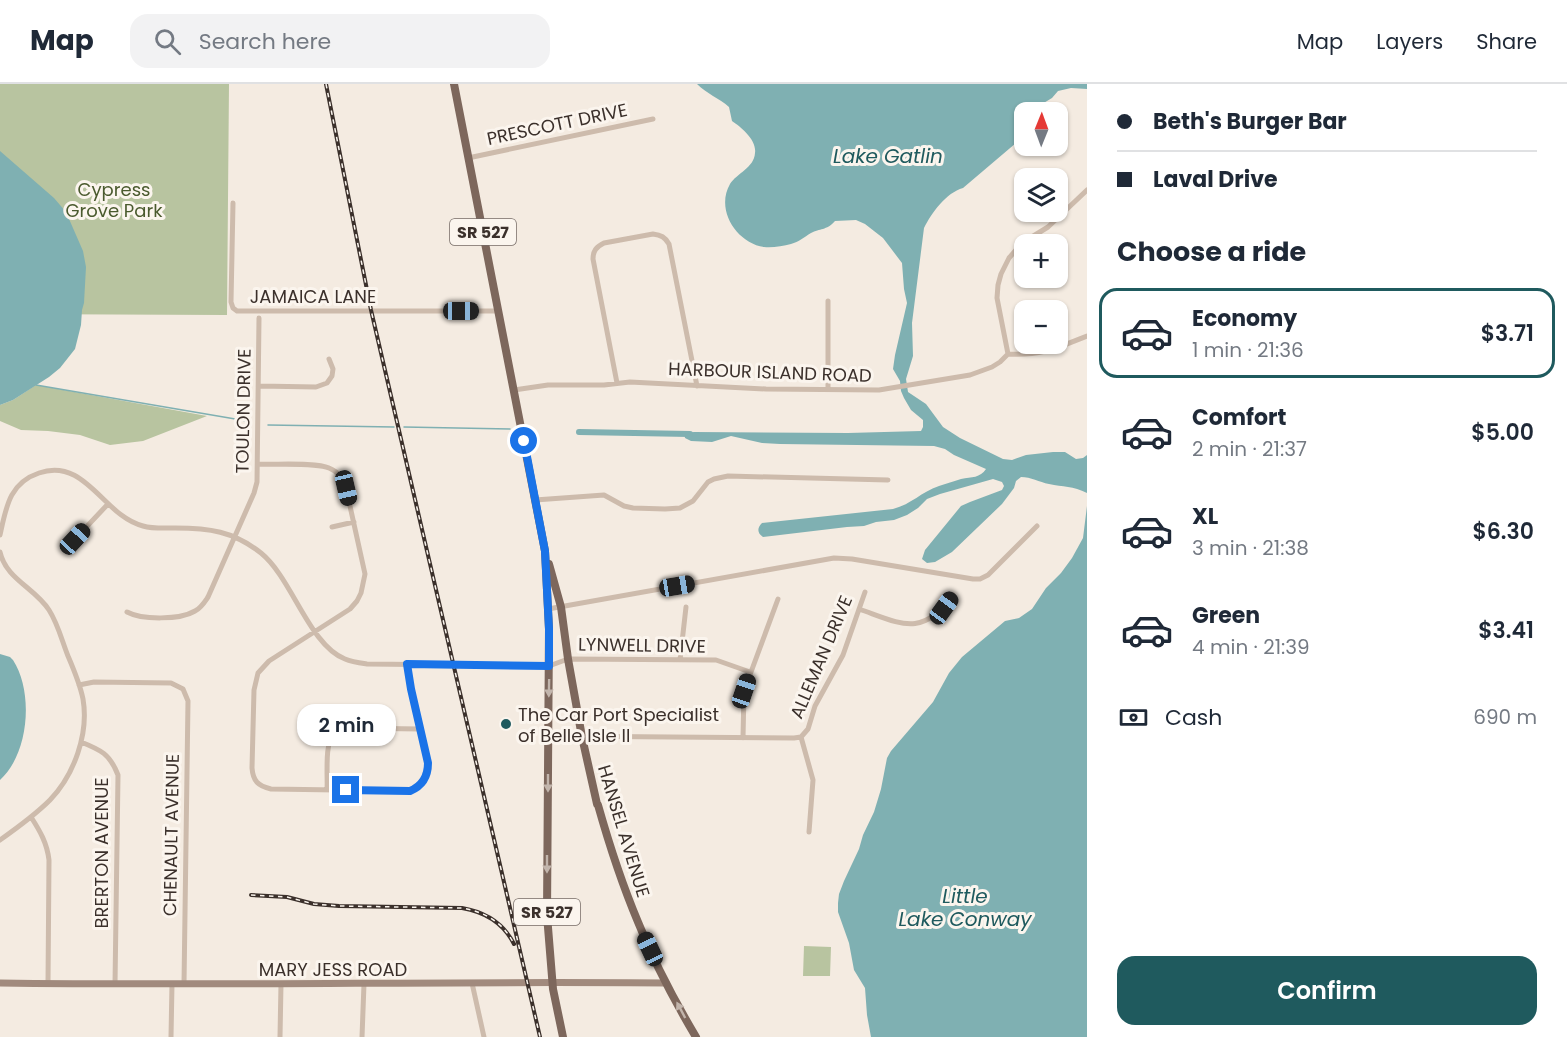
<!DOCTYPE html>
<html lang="en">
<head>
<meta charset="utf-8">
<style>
	body { margin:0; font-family:Poppins,sans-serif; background:#f2f2f3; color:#1f2937; height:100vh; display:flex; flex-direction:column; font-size:22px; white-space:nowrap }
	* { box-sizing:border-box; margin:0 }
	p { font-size:20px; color:#747a83 }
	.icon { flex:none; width:33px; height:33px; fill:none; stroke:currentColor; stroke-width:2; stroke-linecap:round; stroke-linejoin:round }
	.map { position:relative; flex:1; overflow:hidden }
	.sheet { display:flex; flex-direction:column; background:#fff; width:480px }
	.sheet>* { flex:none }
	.guide { display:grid; align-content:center; height:132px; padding:0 30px; background:#fff }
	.needle { width:39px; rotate:1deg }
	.fabs { position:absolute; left:1014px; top:18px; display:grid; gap:12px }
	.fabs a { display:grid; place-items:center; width:54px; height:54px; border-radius:12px; background:#fff; box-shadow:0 2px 4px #0004; font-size:30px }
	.end { position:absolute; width:27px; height:27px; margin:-14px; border:8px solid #1a73e8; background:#fff; box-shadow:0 0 0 3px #fff }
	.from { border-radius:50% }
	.bubble { position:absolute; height:42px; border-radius:18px; background:#fff; box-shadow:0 2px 4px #0004; font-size:20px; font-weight:600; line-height:42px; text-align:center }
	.car { position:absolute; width:18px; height:36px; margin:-18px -9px; border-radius:8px; box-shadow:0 0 4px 2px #0007; background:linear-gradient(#222 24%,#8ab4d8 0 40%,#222 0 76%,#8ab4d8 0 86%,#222 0) }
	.guide b { display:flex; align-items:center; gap:21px; height:57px; font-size:22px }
	.guide b+b { border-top:2px solid #e0e1e3 }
	.guide i { width:15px; height:15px; background:#1f2937 }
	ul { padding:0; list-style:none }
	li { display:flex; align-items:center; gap:18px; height:90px; margin:0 12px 9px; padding:0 18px; border:3px solid transparent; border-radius:18px }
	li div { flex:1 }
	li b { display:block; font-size:22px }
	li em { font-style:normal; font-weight:600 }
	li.selected { border-color:#1f5a5e }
	li>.icon { width:54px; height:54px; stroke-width:1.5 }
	h2 { padding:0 30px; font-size:27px; line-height:72px }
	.pay { display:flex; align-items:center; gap:15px; height:66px; padding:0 30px; font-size:22px }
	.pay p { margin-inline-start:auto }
	.button { display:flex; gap:12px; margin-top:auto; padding:12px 30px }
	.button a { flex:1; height:69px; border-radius:18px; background:#1f5a5e; color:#fff; font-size:24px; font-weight:600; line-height:69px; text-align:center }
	header { display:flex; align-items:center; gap:36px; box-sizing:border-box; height:84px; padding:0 30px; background:#fff; border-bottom:2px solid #e0e1e3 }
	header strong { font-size:28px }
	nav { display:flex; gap:33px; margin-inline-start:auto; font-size:21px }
	.search { width:420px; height:54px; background:#f2f2f3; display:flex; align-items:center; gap:15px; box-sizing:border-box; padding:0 21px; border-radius:18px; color:#747a83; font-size:22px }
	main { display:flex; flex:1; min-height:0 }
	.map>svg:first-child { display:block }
</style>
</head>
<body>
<header>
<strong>Map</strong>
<div class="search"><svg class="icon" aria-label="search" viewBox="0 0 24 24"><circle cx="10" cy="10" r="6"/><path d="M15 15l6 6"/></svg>Search here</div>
<nav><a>Map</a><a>Layers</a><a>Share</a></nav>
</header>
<main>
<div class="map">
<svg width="1087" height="953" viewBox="0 0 1087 953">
	<rect width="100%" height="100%" fill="#f4ebe1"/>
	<path fill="#b8c4a0" d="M0,0H229L227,231L0,230Z
		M36,301L207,332L143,357L110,361L80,351L48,347L21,346L0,337V321L13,316Z
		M804,862L831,863L830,892H803Z"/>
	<path fill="#7fb0b2" d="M697,0H1087V5L1071,4L1058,7L1052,14L1042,20L1038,28H1024V50L1016,59L963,104C946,109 932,128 924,144L912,239L913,272L906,295L908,308L926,320L943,343L960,354L1003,375L1012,376L1026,371L1053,368H1065L1076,375L1083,374L1087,371V409C1073,402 1063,403 1049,400C1039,398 1031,393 1021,393L1016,397L1014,404L1002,420L952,468L935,478L927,479L922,475L925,466L961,422L970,418L1002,406L1004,402L1002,398L993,395L940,410L927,415L918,424L907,431L894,436L876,438L864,442L847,443L763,453C757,449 757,444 762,439L893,425C912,420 921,408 939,402C946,400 954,397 961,395C972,393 980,394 986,385L954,371L945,365L934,362L780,360L762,359L731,352L712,358L691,357L685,354L684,349L694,348L848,349L921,347L923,343V336L911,326L904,314L901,307L900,297L893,285L895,271L907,219L904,205L902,179L883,154L865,140L856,136L835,137C826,147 820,144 811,149C804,153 799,158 791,160C783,162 772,164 764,163C737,159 715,126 730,100C737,89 754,84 755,69C757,56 741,43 732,37L729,23C719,14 707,10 697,0Z
		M0,67L54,114L66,128L83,167L86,183L84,219L82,226L81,241L75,265L60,284L49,293L13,316L0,321Z
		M1087,422V953H871L867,931L865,904L854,886L849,859L838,828V819L839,810L844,797L859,765L863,751L874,728L881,705L887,674L891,667L933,618L949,589L962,573L1005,537L1019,534L1032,525L1046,504L1061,489L1072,474L1083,454Z
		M0,570L10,573L13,576C34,608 29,670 0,696Z"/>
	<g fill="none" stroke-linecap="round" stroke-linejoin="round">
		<path stroke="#7fb0b2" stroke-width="1.5" d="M36,301L247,337
			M268,341L394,343
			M404,343L510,345"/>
		<path stroke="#7fb0b2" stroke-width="6" d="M579,348L690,350"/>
		<path stroke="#cdbbac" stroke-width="5" d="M468,74L653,35
			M233,119L231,218L233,224L237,227H499
			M1008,270L997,214L998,201L1001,190L1009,174L1022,159L1048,143L1087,106
			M1008,270C1041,272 1057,264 1087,252
			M617,299L593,175C593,167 596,163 604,159L653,150C661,151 665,153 669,160L697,302
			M259,302L316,303L327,299L332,292L333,285L329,275
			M828,305V217
			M514,306L548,301H604L630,298L766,305L879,306L970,291L992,283L1000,278L1008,270
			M258,380C275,381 316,378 329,384C339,388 343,395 346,404L365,490L361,509L357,517L350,525L269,577L258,589L254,606L252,684C253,697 258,702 271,705L403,707C419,706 428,695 428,679L411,605L407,580
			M535,416L604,411L624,422L633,424L665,425L680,424L693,417L708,398L714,395L728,392L888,396
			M332,443L354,438
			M0,451C6,424 9,399 39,389C86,373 103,432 143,442C153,445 165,444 175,444C209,444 233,447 261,469C292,494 309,561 345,575C352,578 360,579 367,580L544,582H549L568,575L716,576L750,588
			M75,455L108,420
			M0,468C6,495 35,504 49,526C58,540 62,557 68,572C74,586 80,600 83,615C89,650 74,691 50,716C35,731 17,744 0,756
			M548,525L834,474L852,475L973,495H980L988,491L1037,442
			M859,525C902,540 922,554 953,511
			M127,528C142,536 180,536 195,527C201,524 204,519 208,513L254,409L257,398L259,234
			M680,576L686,523
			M79,601L94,598L171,599L183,605L188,617L184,900
			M548,652L794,654L801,653L808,645L815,622L843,571L865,508
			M801,653L813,696L809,748
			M743,654L744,607L778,515
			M81,658C101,666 110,670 118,691L115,900
			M327,706C328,693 324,659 334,650C337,646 342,645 347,644L420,645
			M31,733C40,747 47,759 49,776L48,899
			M472,899L484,953
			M171,953L172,900
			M280,953L281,900
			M362,953L364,900"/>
		<path stroke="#a18a7d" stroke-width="7" d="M0,899C222,902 444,897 666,899"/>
		<path stroke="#7d675c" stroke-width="8" d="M454,0L545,467L549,545L547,831L553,905L563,953
			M549,480L561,523L568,575L582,653L597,720
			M598,721C609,760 622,800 638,838C654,878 674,916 696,953"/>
		<g stroke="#3b302b" stroke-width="4">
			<path id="rail" d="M326,0L371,226L540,953
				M251,811L287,813L314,820L339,822L462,824C485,828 503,838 514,860"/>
		</g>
		<use href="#rail" stroke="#fbf5ee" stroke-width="1.5" stroke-dasharray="4.5" stroke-linecap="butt"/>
	</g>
	<defs><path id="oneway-solid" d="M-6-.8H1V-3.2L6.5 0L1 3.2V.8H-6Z" transform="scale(1.5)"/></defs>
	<g fill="#c2b5ac">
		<use href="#oneway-solid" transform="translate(549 604) rotate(91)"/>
		<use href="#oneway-solid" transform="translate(548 699) rotate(90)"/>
		<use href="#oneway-solid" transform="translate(547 780) rotate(90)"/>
		<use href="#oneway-solid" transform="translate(681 926) rotate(-118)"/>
	</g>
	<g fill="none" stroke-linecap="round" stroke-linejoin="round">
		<path stroke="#1a73e8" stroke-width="8" d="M346,706L410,707C422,702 428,692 428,679L411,605L407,580L549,582V545L545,467L524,357"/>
	</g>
	<circle fill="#1f5a5e" stroke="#fbf5ee" stroke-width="2" cx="506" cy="640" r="6"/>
	<g text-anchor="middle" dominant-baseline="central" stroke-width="6" stroke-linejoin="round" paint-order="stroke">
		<g fill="#fbf5ee" stroke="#756b66" stroke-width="1.5">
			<rect x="450" y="135" width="66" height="26" rx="4.5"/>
			<rect x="514" y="815" width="66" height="26" rx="4.5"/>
		</g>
		<g font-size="16" font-weight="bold" fill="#3b302b">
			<text x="483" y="148">SR 527</text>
			<text x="547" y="828">SR 527</text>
		</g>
		<g font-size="18" fill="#3b302b" stroke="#fbf5ee">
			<text transform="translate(557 40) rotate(-12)">PRESCOTT DRIVE</text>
			<text x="313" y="212">JAMAICA LANE</text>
			<text transform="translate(770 288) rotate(2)">HARBOUR ISLAND ROAD</text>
			<text transform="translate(243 327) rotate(-89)">TOULON DRIVE</text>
			<text transform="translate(642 561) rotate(1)">LYNWELL DRIVE</text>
			<text transform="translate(821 573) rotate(-67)">ALLEMAN DRIVE</text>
			<text transform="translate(624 747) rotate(73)">HANSEL AVENUE</text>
			<text transform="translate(171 751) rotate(-89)">CHENAULT AVENUE</text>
			<text transform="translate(101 769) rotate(-90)">BRERTON AVENUE</text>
			<text x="333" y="885">MARY JESS ROAD</text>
		</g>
		<g font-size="18" fill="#4a5a2e" stroke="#fbf5ee">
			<text x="114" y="105">Cypress<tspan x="114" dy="21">Grove Park</tspan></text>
		</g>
		<g font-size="18" fill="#3b302b" stroke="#fbf5ee" text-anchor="start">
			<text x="518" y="630">The Car Port Specialist<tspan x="518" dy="21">of Belle Isle ll</tspan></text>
		</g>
		<g font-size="20" font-style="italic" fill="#1f5a5e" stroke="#fbf5ee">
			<text x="888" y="72">Lake Gatlin</text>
			<text x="965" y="812">Little<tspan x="965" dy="23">Lake Conway</tspan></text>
		</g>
	</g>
</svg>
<div class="fabs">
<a><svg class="needle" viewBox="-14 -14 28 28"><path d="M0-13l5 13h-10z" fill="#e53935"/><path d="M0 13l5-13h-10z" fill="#747a83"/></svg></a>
<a><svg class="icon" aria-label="layers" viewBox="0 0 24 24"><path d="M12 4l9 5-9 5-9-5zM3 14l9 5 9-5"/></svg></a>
<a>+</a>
<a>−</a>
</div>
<i class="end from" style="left:524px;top:357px"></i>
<i class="end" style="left:346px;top:706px"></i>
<div class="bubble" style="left:297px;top:620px;width:99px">2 min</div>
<i class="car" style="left:461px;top:227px;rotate:90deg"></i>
<i class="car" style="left:346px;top:404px;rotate:167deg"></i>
<i class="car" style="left:75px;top:455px;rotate:43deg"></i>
<i class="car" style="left:677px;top:502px;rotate:80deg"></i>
<i class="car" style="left:944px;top:524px;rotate:36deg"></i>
<i class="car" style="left:744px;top:607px;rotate:19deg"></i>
<i class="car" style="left:650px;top:865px;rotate:335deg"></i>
</div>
<section class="sheet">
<div class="guide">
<b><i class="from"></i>Beth's Burger Bar</b>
<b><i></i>Laval Drive</b>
</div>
<h2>Choose a ride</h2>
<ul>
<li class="selected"><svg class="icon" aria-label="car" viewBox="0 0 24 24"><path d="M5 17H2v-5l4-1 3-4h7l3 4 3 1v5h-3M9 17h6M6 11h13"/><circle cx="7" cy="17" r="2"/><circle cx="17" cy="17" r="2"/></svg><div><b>Economy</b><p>1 min · 21:36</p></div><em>$3.71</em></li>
<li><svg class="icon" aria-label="car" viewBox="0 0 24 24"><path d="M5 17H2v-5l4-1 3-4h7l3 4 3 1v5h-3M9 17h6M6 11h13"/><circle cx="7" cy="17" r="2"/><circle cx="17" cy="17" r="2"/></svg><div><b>Comfort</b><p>2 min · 21:37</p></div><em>$5.00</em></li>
<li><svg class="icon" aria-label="car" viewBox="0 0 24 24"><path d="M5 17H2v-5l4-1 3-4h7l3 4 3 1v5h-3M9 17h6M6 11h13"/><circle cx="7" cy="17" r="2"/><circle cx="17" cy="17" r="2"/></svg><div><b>XL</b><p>3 min · 21:38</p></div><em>$6.30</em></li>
<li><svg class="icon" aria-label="car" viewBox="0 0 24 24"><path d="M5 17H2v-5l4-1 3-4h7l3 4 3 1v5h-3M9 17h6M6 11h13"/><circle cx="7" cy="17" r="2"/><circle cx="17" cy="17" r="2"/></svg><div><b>Green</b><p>4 min · 21:39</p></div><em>$3.41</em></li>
</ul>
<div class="pay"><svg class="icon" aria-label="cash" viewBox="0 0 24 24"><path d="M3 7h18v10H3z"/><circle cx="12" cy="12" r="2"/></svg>Cash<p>690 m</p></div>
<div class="button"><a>Confirm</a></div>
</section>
</main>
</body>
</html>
